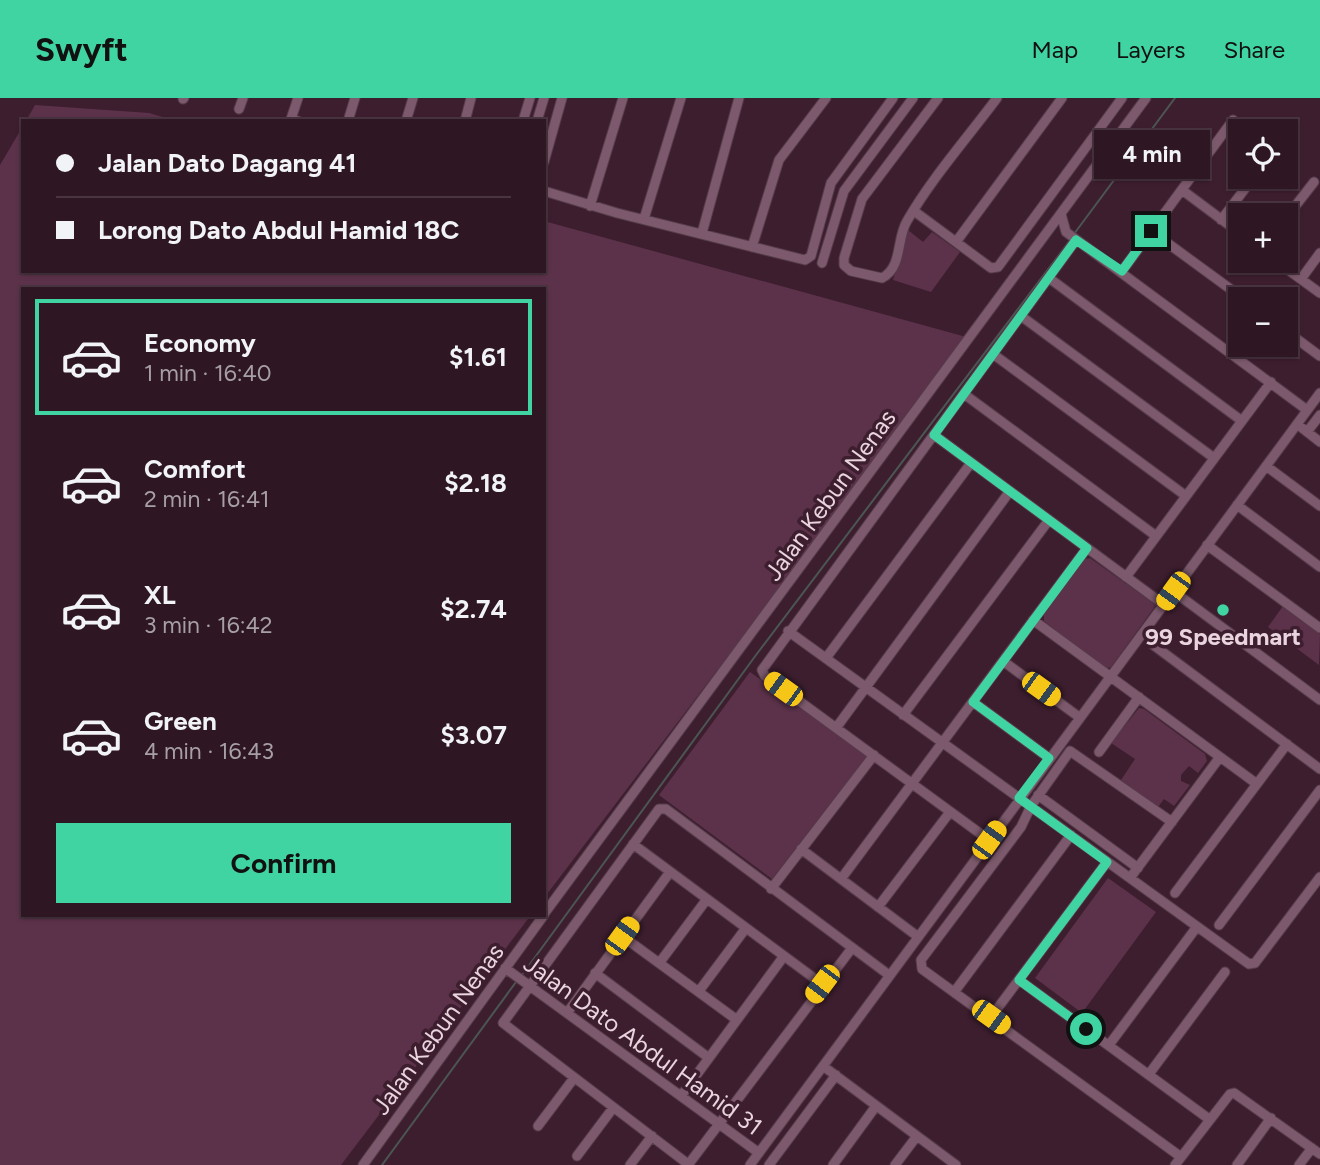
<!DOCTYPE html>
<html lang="en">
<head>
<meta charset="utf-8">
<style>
	body { margin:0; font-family:Figtree,sans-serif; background:#361f2b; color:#f1f3f6; height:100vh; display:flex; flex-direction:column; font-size:26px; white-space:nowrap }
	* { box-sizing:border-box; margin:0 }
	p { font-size:23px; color:#a79fa6 }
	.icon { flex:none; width:38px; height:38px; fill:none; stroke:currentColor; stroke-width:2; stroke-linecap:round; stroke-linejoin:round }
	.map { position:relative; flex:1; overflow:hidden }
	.details { position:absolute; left:21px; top:189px; width:525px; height:630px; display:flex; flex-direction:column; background:#2e1623; border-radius:0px; box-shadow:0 2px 5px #0004,0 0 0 2px #493541 }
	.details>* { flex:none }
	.top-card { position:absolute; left:21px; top:21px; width:525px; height:154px; border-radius:0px; box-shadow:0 2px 5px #0004,0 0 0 2px #493541; display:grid; align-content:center; height:154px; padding:0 35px; background:#2e1623 }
	.tools { position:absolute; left:1228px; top:21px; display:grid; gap:14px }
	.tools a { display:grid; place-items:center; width:70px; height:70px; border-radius:0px; background:#2e1623; box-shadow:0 2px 5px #0004,0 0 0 2px #493541; font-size:35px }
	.end { position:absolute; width:32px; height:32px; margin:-16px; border:9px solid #40d4a2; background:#111; box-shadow:0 0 0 4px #111 }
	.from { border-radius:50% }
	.bubble { position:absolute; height:49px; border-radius:0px; background:#2e1623; box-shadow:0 2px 5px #0004,0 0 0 2px #493541; font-size:23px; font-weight:700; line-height:49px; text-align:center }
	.car { position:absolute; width:21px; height:42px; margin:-21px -10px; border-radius:9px; box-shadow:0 0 5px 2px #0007; background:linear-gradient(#f5c518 24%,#345 0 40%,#f5c518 0 76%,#345 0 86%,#f5c518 0) }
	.top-card b { display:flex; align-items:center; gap:24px; height:66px; font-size:26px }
	.top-card b+b { border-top:2px solid #493541 }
	.top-card i { width:18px; height:18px; background:#f1f3f6 }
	ul { padding:12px 0 0; list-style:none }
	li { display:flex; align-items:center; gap:21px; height:116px; margin:0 14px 10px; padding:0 21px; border:4px solid transparent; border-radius:0px }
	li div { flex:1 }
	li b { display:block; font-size:26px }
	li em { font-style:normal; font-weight:700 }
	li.active { border-color:#40d4a2 }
	li>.icon { width:63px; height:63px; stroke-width:1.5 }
	.button { display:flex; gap:14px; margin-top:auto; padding:14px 35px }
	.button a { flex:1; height:80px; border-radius:0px; background:#40d4a2; color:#111; font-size:28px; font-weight:700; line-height:80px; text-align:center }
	header { display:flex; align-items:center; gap:42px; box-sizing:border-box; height:98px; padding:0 35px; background:#40d4a2; color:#111 }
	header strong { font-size:33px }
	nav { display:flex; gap:38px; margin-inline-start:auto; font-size:24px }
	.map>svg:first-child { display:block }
</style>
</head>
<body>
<header>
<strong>Swyft</strong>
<nav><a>Map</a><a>Layers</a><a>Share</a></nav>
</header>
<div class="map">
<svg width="1320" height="1067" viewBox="0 0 1320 1067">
	<rect width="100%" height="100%" fill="#3d1e2f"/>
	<path fill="#5c324a" d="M35,7L149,15L176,23H26Z
		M23,28V173H544V123L970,240L544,800V191H23V817H531L341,1067H0V67Z
		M908,132L923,144L932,134L960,154L931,194L893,182Z
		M1090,460L1156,507L1111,569L1105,571L1044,523V514L1085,461Z
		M1283,508L1320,536L1319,567L1268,529Z
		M750,574L867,658L772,781L659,697Z
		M1139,610L1144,611L1205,656L1207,663L1198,675L1189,668L1181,677V683L1190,687L1174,708L1164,701L1158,709L1121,682L1135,661L1111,645Z
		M1108,780L1156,814L1082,915L1035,880Z"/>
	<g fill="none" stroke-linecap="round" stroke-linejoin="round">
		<path stroke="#4b5652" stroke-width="2" d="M1074,136L1175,0
			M522,877L756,557L1071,141
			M382,1067L516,884"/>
		<g stroke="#563c4b" stroke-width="11">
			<path id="minor" d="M938,0L862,101L844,160V167L851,173L882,180C903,169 896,141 907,123C931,81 968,39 997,0
				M183,1L184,0
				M239,11L243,0
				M298,23L291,21L298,0
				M348,23L355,0
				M406,23L413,0
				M465,23L471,0
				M523,23L530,0
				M537,23L544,0
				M544,64L562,0
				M1182,92L1241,136
				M544,93L617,115L805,162L811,158L831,85L893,0
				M590,108L623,0
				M914,113L991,170L998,169L1122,0
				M1061,116L1066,134L1307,312
				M1286,120L1314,84
				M644,121L681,0
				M1221,122L1254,79
				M1151,133L1244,201
				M702,135L739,0
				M956,144L1062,0
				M752,149L779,62L826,0
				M1276,163L1320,195
				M822,165L844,93L913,0
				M1122,173L1233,22
				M1049,180L1242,323
				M1301,181L1320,155
				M1021,218L1214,360
				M1286,233L1320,258
				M993,256L1186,398
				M964,296L1156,438
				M1297,326L1320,344
				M1307,334L1320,317
				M934,337L1163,506
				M1266,368L1320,408
				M1237,407L1320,469
				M1207,447L1320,530
				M1126,479L1271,284
				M1173,493L1320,602
				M1033,522L1257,686
				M788,533L1249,866L1255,865L1320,779
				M1152,546L1320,671
				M826,560L971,365
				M1003,563L1079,619
				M973,604L1049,660
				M903,617L1049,422
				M836,630L1010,393
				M1099,654L1139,599
				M1038,697L1138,770
				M1172,724L1070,653L1031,708L1021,729L921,862L922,871L1181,1059
				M989,742L765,578L762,572L1076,142
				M633,746L822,886
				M801,751L917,838
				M1130,780L1220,659
				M841,781L1087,450
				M771,791L874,657
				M1175,795L1287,646
				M878,809L950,714
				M544,816L1146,0
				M1219,827L1320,692
				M622,838L737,922
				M660,864L707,801
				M505,870L759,1055
				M595,875L709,960
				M1019,882L1209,1021
				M699,893L746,830
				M955,893L1071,737
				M567,915L670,774
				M991,919L1107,764
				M1109,947L1196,830
				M823,968L956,1067
				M1149,976L1225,874
				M681,998L784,858
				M538,1028L574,980
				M577,1058L613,1010
				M688,1066L503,925L659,711H666L889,877
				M363,1067L544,817
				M630,1067L652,1038
				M688,1067L852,850
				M750,1067L1320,295
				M769,1067L836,977
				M833,1067L876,1008
				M895,1067L917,1038
				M1175,1067L1230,996L1234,995L1320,1056
				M1237,1067L1271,1020
				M1299,1067L1312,1050"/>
		</g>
		<use href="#minor" stroke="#7c596c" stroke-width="9"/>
	</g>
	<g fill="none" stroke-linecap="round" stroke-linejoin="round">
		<path stroke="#40d4a2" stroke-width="9" d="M1086,931L1019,882L1107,764L1019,700L1049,660L973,604L1087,450L934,337L1076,142L1122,173L1151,133"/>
	</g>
	<circle fill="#40d4a2" stroke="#3d1e2f" stroke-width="2.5" cx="1223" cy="512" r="7"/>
	<g text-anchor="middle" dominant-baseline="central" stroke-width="7" stroke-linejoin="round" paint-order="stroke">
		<g font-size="24" fill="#ead5df" stroke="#3d1e2f">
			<text transform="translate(830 397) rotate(-54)">Jalan Kebun Nenas</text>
			<text transform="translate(438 931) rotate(-54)">Jalan Kebun Nenas</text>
			<text transform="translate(643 947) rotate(36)">Jalan Dato Abdul Hamid 31</text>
		</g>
		<g font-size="24" font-weight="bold" fill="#ead5df" stroke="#3d1e2f">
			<text x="1223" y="538">99 Speedmart</text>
		</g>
	</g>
</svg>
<div class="tools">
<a><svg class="icon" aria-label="locate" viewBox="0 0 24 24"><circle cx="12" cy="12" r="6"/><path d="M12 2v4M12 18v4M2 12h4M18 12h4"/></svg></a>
<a>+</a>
<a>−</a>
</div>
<i class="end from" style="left:1086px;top:931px"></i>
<i class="end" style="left:1151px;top:133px"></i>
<div class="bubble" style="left:1094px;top:32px;width:116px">4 min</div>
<i class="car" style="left:1173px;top:493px;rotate:216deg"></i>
<i class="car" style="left:783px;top:591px;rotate:306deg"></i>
<i class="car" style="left:1041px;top:591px;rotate:126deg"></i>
<i class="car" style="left:989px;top:742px;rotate:36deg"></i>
<i class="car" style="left:622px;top:838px;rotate:36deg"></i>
<i class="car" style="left:822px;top:886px;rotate:217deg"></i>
<i class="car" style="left:991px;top:919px;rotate:126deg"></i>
<div class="top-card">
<b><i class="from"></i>Jalan Dato Dagang 41</b>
<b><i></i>Lorong Dato Abdul Hamid 18C</b>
</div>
<section class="details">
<ul>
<li class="active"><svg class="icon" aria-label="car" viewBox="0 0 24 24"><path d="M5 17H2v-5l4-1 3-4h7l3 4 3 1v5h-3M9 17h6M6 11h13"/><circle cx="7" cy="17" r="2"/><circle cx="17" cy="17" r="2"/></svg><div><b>Economy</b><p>1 min · 16:40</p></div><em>$1.61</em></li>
<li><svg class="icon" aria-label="car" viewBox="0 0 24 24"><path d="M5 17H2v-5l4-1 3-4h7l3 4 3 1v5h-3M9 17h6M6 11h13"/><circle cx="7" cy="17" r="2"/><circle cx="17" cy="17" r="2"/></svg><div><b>Comfort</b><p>2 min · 16:41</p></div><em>$2.18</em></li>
<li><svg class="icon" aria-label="car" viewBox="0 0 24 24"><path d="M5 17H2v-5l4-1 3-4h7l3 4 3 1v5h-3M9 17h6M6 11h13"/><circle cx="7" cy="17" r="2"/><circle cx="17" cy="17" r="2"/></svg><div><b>XL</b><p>3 min · 16:42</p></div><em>$2.74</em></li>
<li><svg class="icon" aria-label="car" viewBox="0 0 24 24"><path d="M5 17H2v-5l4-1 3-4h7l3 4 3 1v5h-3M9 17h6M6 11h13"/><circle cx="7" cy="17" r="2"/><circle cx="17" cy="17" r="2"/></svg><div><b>Green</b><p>4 min · 16:43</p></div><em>$3.07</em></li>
</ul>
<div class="button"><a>Confirm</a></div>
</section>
</div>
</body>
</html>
